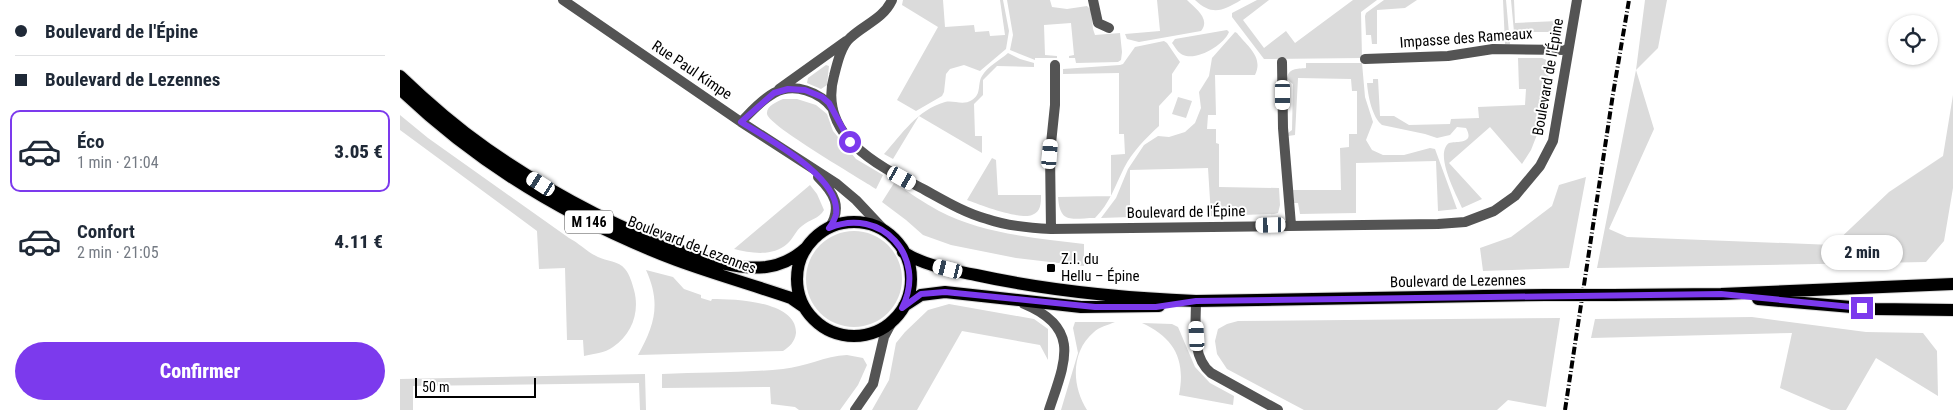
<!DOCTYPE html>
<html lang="fr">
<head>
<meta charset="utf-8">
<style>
	body { margin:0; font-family:"Roboto Condensed",sans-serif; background:#f2f2f3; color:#1f2937; height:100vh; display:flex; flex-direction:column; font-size:19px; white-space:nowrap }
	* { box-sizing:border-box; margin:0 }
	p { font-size:16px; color:#747a83 }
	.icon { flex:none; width:28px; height:28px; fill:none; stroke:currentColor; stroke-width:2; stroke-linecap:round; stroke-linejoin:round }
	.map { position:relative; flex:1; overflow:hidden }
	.drawer { display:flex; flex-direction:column; background:#fff; width:400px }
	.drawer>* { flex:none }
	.hud { display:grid; align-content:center; height:110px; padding:0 15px; background:#fff }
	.buttons { position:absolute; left:1488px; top:15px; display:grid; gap:10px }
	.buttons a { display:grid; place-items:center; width:50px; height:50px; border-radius:50%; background:#fff; box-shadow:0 1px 4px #0004; font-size:25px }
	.scale { position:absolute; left:15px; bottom:12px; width:121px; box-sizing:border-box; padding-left:5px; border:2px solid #000; border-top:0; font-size:14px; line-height:18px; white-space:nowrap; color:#000; -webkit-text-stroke:4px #fff; paint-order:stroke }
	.end { position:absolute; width:22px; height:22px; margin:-11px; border:6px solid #7c3aed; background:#fff; box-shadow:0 0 0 2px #fff }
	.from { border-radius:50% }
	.bubble { position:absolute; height:35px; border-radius:18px; background:#fff; box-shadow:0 1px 4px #0004; font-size:16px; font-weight:800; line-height:35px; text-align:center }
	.car { position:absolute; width:15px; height:30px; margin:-15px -8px; border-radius:6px; box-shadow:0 0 4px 1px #0007; background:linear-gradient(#fff 24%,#345 0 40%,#fff 0 76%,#345 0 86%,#fff 0) }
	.hud b { display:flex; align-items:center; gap:18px; height:48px; font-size:19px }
	.hud b+b { border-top:1px solid #e0e1e3 }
	.hud i { width:12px; height:12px; background:#1f2937 }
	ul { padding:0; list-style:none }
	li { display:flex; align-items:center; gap:15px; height:82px; margin:0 10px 8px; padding:0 5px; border:2px solid transparent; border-radius:10px }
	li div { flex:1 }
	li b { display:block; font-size:19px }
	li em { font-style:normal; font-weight:800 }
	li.active { border-color:#7c3aed }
	li>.icon { width:45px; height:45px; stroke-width:1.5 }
	.cta { display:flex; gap:10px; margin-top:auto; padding:10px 15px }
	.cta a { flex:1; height:58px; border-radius:30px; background:#7c3aed; color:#fff; font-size:20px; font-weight:800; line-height:58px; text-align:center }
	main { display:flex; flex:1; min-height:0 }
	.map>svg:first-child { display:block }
</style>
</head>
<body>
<main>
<section class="drawer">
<div class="hud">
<b><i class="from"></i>Boulevard de l'Épine</b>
<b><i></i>Boulevard de Lezennes</b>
</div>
<ul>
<li class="active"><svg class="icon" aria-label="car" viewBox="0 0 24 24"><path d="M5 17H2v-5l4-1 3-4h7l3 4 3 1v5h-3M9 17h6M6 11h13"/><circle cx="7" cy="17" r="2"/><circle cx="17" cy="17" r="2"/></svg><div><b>Éco</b><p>1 min · 21:04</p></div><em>3.05 €</em></li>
<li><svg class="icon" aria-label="car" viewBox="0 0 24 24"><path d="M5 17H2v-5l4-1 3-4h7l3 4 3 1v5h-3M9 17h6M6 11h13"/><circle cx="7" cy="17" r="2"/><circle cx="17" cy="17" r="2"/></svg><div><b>Confort</b><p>2 min · 21:05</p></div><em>4.11 €</em></li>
</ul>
<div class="cta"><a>Confirmer</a></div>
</section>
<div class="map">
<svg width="1553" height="410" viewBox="0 0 1553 410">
	<rect width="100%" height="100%" fill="#fff"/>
	<path fill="#dbdbdb" d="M503,0H543L545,27L574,25L575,32L589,31L590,36L605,35L600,0H603L609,31L606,49L580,71L564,65L550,69L546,74L544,92L542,96L516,111L497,100L538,27L502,5Z
		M607,0H650L652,7L667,9L687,6L691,10L693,29L695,35L720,33L722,52L721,60L718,62L676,63L675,58H669V56L674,55L671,23L644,25L645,55L657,56V58H635V60L610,50L613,35Z
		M757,0H787C795,8 811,19 801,31L739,42L727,39L725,34L760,31Z
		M795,0H841C823,11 812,16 795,0Z
		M857,0H869L843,20L864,48L886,31L895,43L953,0H977L961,12L962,58L864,59L832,17V13Z
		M984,0H1017L1005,8L977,10V44H972L971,35H966L965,16L966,13Z
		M1103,0H1106L1110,44H1105Z
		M1111,0H1114L1115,23L1158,21L1157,32H1114Z
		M1245,0H1267L1258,48L1236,70L1254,129L1209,229L1227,237L1433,245L1489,192L1543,156L1553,95V188L1544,241L1526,262L1197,268L1236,70Z
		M827,30L829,32C824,45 797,61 783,55C778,53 775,47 772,43L775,39Z
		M835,32L837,33C847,46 864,57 855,75H815L816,115H808L807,129H816V143L819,144V187L879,188L880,205L878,213L874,214L811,216L808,168L730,170V217L701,218L716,198L728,169L744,145L758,136L769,137L785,132L795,123L801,108L799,92L809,76L812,58Z
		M764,41L767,43L780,62L772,74V92L759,106V126C745,139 733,151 724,168C715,186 710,203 695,218C672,218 660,225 658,197L711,196V155L725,154L724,134H719V73L663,74V69L720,65L723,64L735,47Z
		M608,53L620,59L634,63V67L597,66L583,80V95L574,104L575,136H582V153L519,116L493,159L484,154C502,134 517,110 545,102C554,100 563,106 572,100C582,94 577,84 582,76C587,67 600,60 608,53Z
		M1118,58H1142L1149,61L1150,65L1142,122L1131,150L1122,164L1090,127L1049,163L1082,199L1062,208C1056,194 1034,154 1049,143C1058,141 1075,144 1066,128L1057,127L1050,135L1037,138L1025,134L982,125C972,117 968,96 967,83H973V79H978L980,116H994L1009,125L1050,124L1051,119L1079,118L1078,107L1125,105L1126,89H1119Z
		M906,63H962L965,97L973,122L966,140L972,150L983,155H1004L1030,148L1035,149L1057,209L1038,211L1036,161L956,163V213L900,214L898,203H894L893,190H941L940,148L949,147V134H957V91H952L951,79L898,78L895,135L888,136V133L892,130L893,84L887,79C888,68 897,69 906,68Z
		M426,65L429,66L427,85L421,89L407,83L408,78Z
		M778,97L792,101L786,118L772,114Z
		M383,99H397L416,105L427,114L433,131L456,159L483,175L476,189C461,179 369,126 367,114C366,106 377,102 383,99Z
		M0,115L28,138L169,238C179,243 187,252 198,257C206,261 219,261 225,269C230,275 232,283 234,290C240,312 232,334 213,347C205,353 193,354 184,356L183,340H167L165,268L139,269L137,231L0,130Z
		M592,158L596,160L598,195H641C641,203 641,212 632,215C620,220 580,205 567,200Z
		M1186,177L1169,268L1083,271L1080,248L1111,237L1152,206L1159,185Z
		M494,183C509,192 524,203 539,211C583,234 636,238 684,244V266L616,258L551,245L523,235L506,220L482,202Z
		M410,185L417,194L424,210C419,219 410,219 402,226C396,230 393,239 387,244C372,257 351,253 334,249Z
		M406 279a48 48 0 1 1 96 0a48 48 0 1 1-96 0Z
		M246,270L273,277L284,289L301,295V298L311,301L312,299C335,299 397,301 396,333C395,342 389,347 383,351L238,355C255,325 261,303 246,270Z
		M549,304L634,319L648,329V360L640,345L562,331L517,410H472L489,380L496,343L505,332L528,310Z
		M1352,317L1466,332L1523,333L1537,351L1538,396L1476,358L1446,410H1431L1380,388L1392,333L1191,338L1195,319Z
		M1160,318L1146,407L1108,400L1097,410H904L827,369L817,354L815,341L818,329L827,324L838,321Z
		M675,322H715C708,325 699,327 694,332C670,352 672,387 687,410H661L678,353L673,328Z
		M742,323L772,324L778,327L795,367L810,383L834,396L833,405L779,395C786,359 774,338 742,323Z
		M447,355L463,358L467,365L458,385L440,410H399L395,407L371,404L370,387L262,388V374C302,372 343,373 383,369C405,367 425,356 447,355Z
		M245,374L246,410H240L239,383L13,386V410H0V379Z"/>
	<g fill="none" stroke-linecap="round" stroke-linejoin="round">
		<g stroke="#dbdbdb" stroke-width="14">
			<path id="primary" d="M0,76C27,102 56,127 87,149C148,191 214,227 284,252C311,261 338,270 366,267C381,265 395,258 406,248
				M0,89C79,165 174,221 276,260C314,274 353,285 391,298L404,307
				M397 279a57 57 0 1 1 114 0a57 57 0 1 1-114 0Z
				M503,252C525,266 551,270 576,275C649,291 722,298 796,301L1145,295
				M1213,295L1321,294L1553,284
				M1358,299L1475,309L1553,310
				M504,306L521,295L545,292L681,307L759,306"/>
		</g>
		<path stroke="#545454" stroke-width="10" d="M163,0L341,122L437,184L456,200L487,233
			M492,0C483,19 465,24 450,38C441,46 437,64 434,76C417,137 481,167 525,190C545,201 565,213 587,219C607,226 629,228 651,229L1038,224L1065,222L1094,211L1115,196L1140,166L1153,141L1177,0
			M693,0L698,23L709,28
			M965,59L1048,56L1093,49L1168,50
			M882,62L883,128L891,225
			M379,89L446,41
			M341,122C351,112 361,100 374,93C394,82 420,92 433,109
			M418,177C434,193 443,207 429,228
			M651,229L650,153L655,105V65
			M796,301C796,325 791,357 811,373L878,410
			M624,304C682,328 665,362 649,410
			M455,410L473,384L484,337L494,318"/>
		<use href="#primary" stroke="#000" stroke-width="12"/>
		<path stroke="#000" stroke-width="4" stroke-dasharray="8 2.5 1 2.5" stroke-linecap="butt" d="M1165,410L1213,94L1229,0"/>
		<g stroke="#dbdbdb" stroke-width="14" stroke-linecap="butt">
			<path id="primary-bridge" d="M1145,295H1213"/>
		</g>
		<use href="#primary-bridge" stroke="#000" stroke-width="12"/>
	</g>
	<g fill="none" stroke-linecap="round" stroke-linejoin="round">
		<path stroke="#7c3aed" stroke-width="6" d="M450,142L429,103L422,97L405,90L388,89L374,93L341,122C368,139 441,177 436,214C435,220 432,224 429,228C481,206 528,257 502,308L521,294L545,292L695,307H756L796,301L1321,294L1462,308"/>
	</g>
	<rect fill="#000" stroke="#fff" stroke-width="2" x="646" y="263" width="10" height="10" rx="2.5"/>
	<g text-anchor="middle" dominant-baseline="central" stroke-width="4" stroke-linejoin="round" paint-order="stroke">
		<rect fill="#fff" stroke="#4c4c4c" stroke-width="1" x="165" y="210.5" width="48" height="23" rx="4"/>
		<g font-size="14" font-weight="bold" fill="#000">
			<text x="189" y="222">M 146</text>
		</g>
		<g font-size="15" fill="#000" stroke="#fff">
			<text transform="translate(1066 38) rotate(-4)">Impasse des Rameaux</text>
			<text transform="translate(292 70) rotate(34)">Rue Paul Kimpe</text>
			<text transform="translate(1148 77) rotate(-80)">Boulevard de l'Épine</text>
			<text transform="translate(786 212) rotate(-1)">Boulevard de l'Épine</text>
			<text transform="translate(292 245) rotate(21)">Boulevard de Lezennes</text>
			<text transform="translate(1058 281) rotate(-1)">Boulevard de Lezennes</text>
		</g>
		<g font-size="15" fill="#000" stroke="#fff" text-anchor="start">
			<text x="661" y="259">Z.I. du<tspan x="661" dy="17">Hellu – Épine</tspan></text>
		</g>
	</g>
</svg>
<div class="buttons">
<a><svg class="icon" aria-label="locate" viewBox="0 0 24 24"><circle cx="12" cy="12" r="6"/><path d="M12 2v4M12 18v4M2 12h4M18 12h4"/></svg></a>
</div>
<div class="scale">50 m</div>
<i class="end from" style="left:450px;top:142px"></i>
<i class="end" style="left:1462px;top:308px"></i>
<div class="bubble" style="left:1421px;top:235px;width:82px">2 min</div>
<i class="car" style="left:883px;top:95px;rotate:180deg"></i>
<i class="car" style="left:650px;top:154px;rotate:5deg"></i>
<i class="car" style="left:502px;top:178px;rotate:119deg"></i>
<i class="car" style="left:141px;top:184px;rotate:302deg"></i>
<i class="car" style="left:871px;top:225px;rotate:269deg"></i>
<i class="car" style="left:548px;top:269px;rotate:284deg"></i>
<i class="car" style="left:797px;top:336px;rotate:357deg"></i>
</div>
</main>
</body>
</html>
